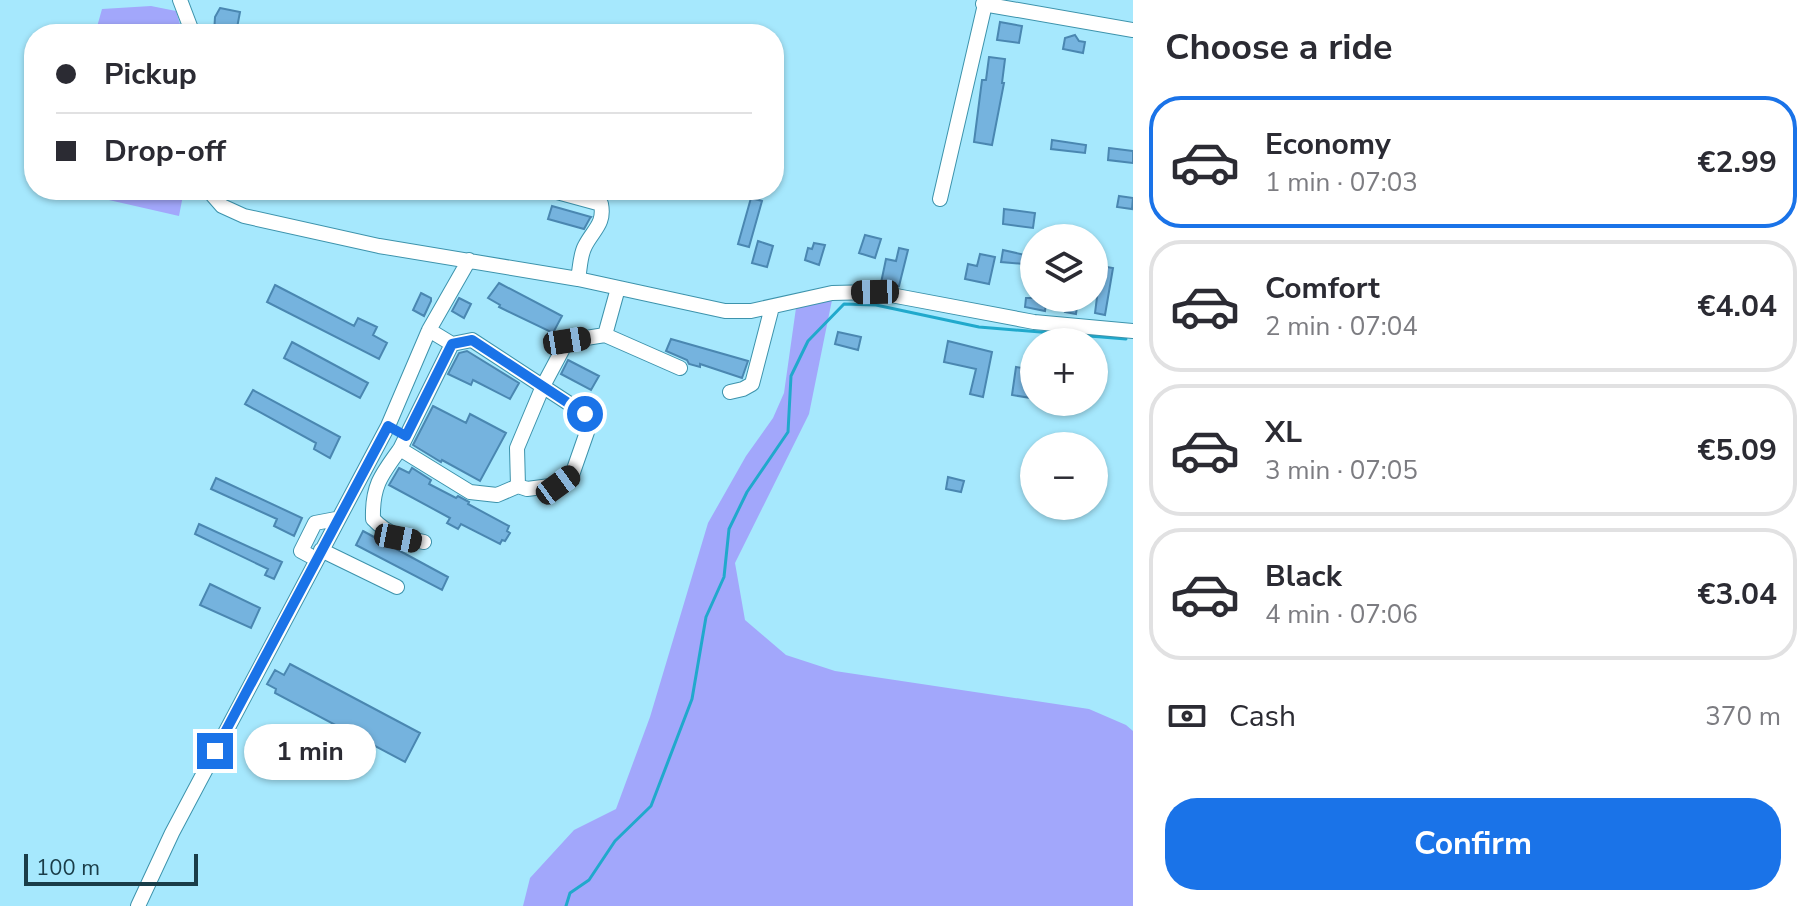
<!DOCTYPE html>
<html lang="en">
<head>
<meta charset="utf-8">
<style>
	body { margin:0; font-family:"Nunito Sans",sans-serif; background:#f7f7f7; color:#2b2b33; height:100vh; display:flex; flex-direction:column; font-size:30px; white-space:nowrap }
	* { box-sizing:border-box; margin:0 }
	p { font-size:26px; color:#7c7c81 }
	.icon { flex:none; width:44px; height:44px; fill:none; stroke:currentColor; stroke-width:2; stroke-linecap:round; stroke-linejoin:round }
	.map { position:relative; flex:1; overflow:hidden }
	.details { display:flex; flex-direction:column; background:#fff; width:680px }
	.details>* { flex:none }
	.top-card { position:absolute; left:24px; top:24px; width:760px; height:176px; border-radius:32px; box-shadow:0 2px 6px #0004; display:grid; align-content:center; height:176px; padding:0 32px; background:#fff }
	.fabs { position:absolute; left:1020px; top:224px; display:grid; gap:16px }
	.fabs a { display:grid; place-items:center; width:88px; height:88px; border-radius:50%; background:#fff; box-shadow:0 2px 6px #0004; font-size:40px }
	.scale { position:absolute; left:24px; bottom:20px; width:174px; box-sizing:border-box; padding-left:8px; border:4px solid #1a3d48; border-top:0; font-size:22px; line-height:28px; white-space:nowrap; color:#1a3d48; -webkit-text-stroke:6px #a6e8fd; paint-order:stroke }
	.end { position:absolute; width:36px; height:36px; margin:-18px; border:10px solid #1a73e8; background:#fff; box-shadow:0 0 0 4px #fff }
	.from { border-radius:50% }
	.bubble { position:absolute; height:56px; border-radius:28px; background:#fff; box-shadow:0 2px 6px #0004; font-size:26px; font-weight:700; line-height:56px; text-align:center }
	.car { position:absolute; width:24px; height:48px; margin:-24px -12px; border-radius:10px; box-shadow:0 0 6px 2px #0007; background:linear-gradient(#222 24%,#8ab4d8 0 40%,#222 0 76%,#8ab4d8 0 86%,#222 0) }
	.top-card b { display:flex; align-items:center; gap:28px; height:76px; font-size:30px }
	.top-card b+b { border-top:2px solid #e1e1e2 }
	.top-card i { width:20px; height:20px; background:#2b2b33 }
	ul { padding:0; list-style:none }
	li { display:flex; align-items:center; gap:24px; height:132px; margin:0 16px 12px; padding:0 16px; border:4px solid #e1e1e2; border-radius:32px }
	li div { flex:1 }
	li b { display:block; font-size:30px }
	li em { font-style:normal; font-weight:700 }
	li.on { border-color:#1a73e8 }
	li>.icon { width:72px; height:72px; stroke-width:1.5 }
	h2 { padding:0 32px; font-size:36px; line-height:96px }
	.pay { display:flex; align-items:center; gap:20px; height:88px; padding:0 32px; font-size:30px }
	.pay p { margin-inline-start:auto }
	.cta { display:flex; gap:16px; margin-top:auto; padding:16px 32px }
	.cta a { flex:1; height:92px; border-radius:32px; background:#1a73e8; color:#fff; font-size:32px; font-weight:700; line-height:92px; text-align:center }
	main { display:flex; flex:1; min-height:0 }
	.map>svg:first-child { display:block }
</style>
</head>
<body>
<main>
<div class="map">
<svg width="1133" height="906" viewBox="0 0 1133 906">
	<rect width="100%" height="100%" fill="#a6e8fd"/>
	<path fill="#a2a7fb" d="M151,6L176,11L183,34H95L102,9Z
		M65,190H184L179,216Z
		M832,300L809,414L735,563L745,620L786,655L835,671L1089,709L1126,725L1133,731V906H523L530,878L574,830L616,809L650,717L708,523L746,456L773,418L784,393L796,308Z"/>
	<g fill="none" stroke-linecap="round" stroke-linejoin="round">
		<path stroke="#20a9cc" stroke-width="3" d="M566,906L570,893L589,880L615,841L651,806L692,699L706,617L724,577L729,529L747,492L788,432L791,376L808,341L844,304L876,305L979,327L1126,339"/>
	</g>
	<path fill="#75b3de" stroke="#4a87b1" stroke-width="2" d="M220,8L240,12L237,28L234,27L232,34H214L215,17Z
		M1000,22L1022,26L1019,43L997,40Z
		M1075,35L1079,41L1085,42L1083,53L1063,49L1065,38Z
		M989,57L1005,59L1002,83H1004L992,145L974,142L982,80H986Z
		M1052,140L1086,145L1085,153L1051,149Z
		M1109,148L1133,151V163L1108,160Z
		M1119,196L1133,198L1132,209L1117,207Z
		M751,198L762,201L749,247L738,244Z
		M552,206L591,217L590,218L584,229L548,219Z
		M1004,209L1035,213L1033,228L1003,224Z
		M865,235L881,239L875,258L859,253Z
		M758,241L773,246L767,267L752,263Z
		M814,243L825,245L819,265L805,260L808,248L812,249Z
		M899,248L908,250L899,286L881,283L886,259L896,261Z
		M1003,250L1034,257V265L1001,262Z
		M980,254L995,257L989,284L965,279L968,264L977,266Z
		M1101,266L1113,268L1105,315L1095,313Z
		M499,283L562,316L553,333L499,307L500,305L488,298Z
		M275,285L354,326L358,318L377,327L373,335L387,343L379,359L267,302Z
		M421,293L431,298V301L424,316L413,310Z
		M459,298L471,304L464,318L452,311Z
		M1026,298H1047L1045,311L1025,307Z
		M1068,298H1078L1076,314L1065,312Z
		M838,332L861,337L858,350L835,344Z
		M671,339L748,361L742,378L700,364V367L689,364L687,360L666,351Z
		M948,341L992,352L983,397L970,394L976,369L944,362Z
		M292,342L368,383L360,398L284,358Z
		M467,351L519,383L510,399L473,380L471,385L448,374L459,353Z
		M568,360L599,376L591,390L561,374Z
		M1016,367L1034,370L1031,398L1012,395Z
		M253,390L340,437L330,458L314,449L316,443L245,404Z
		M433,406L466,423L470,414L506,433L480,481L442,460L441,462L413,445Z
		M399,468L409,473L412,468L431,480L429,484L456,498L458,496L469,502L468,504L509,526L507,531L510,533L505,541L502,540L500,544L461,524L458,529L447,523L450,518L389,485Z
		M948,477L964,481L961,492L946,489Z
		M216,478L302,518L294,536L274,526L277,519L211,489Z
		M199,524L282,562L274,579L265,575L268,569L195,534Z
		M363,531L448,577L442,590L356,545Z
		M210,584L260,608L251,628L200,605Z
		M290,664L420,733L405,762L275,693L276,689L267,684L275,670L284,675Z
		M287,727L335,752L324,772L276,747Z"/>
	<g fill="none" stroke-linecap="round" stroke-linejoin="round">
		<g stroke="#3d93ac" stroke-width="16">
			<path id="minor" d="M180,0L193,34
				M983,4L1133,30
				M208,190L222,206L244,216L379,246L578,279L725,311H751L832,293L875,292L1034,322L1133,331
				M557,192L601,204C605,224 593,230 585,246C580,255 580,269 578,279
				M940,199L986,0
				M429,330L452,344L472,340L585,414L587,432L572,475L558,485L527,489L518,486L517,448L543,386L567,341L605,335L680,368
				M605,335L618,288
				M452,344L400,449L470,492L497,495L518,486
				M730,392L743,389L752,384L772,307
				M400,449C381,475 372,486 373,519C388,535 403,538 424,542
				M321,550L397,587
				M316,559L301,551L315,523L336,519
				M138,906L172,833L388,426L429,330L469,260"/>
		</g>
		<use href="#minor" stroke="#fff" stroke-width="14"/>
	</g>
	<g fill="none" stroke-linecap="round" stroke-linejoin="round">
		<path stroke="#1a73e8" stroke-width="10" d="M215,751L388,426L406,436L452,344L472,340L585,414"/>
	</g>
</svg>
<div class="fabs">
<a><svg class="icon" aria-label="layers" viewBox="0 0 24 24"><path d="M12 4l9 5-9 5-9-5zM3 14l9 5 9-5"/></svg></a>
<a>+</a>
<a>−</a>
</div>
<div class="scale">100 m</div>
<i class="end from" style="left:585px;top:414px"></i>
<i class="end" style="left:215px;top:751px"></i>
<div class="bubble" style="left:244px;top:724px;width:132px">1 min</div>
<i class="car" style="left:875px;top:292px;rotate:269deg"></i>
<i class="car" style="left:567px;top:341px;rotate:81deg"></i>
<i class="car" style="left:558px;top:485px;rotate:54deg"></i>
<i class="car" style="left:398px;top:538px;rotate:101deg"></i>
<div class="top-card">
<b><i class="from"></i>Pickup</b>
<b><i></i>Drop-off</b>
</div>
</div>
<section class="details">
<h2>Choose a ride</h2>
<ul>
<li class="on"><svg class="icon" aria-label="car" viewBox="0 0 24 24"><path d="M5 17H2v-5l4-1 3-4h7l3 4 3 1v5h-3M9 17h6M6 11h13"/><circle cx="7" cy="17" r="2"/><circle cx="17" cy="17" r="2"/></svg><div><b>Economy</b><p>1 min · 07:03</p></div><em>€2.99</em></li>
<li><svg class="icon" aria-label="car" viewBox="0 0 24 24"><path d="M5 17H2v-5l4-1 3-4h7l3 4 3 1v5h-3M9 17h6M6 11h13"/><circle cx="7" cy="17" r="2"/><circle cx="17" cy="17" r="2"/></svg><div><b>Comfort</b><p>2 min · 07:04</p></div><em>€4.04</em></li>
<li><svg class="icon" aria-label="car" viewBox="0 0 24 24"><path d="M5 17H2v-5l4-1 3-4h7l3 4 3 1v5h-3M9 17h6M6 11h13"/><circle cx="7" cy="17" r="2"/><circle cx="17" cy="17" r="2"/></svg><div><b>XL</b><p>3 min · 07:05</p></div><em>€5.09</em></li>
<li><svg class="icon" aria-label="car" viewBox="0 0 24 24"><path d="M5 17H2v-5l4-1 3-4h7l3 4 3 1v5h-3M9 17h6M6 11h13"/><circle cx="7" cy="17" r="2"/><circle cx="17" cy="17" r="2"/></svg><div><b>Black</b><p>4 min · 07:06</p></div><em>€3.04</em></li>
</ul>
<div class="pay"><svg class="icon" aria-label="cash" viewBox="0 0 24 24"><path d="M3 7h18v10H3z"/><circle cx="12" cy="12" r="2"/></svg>Cash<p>370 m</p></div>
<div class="cta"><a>Confirm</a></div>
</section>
</main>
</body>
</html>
